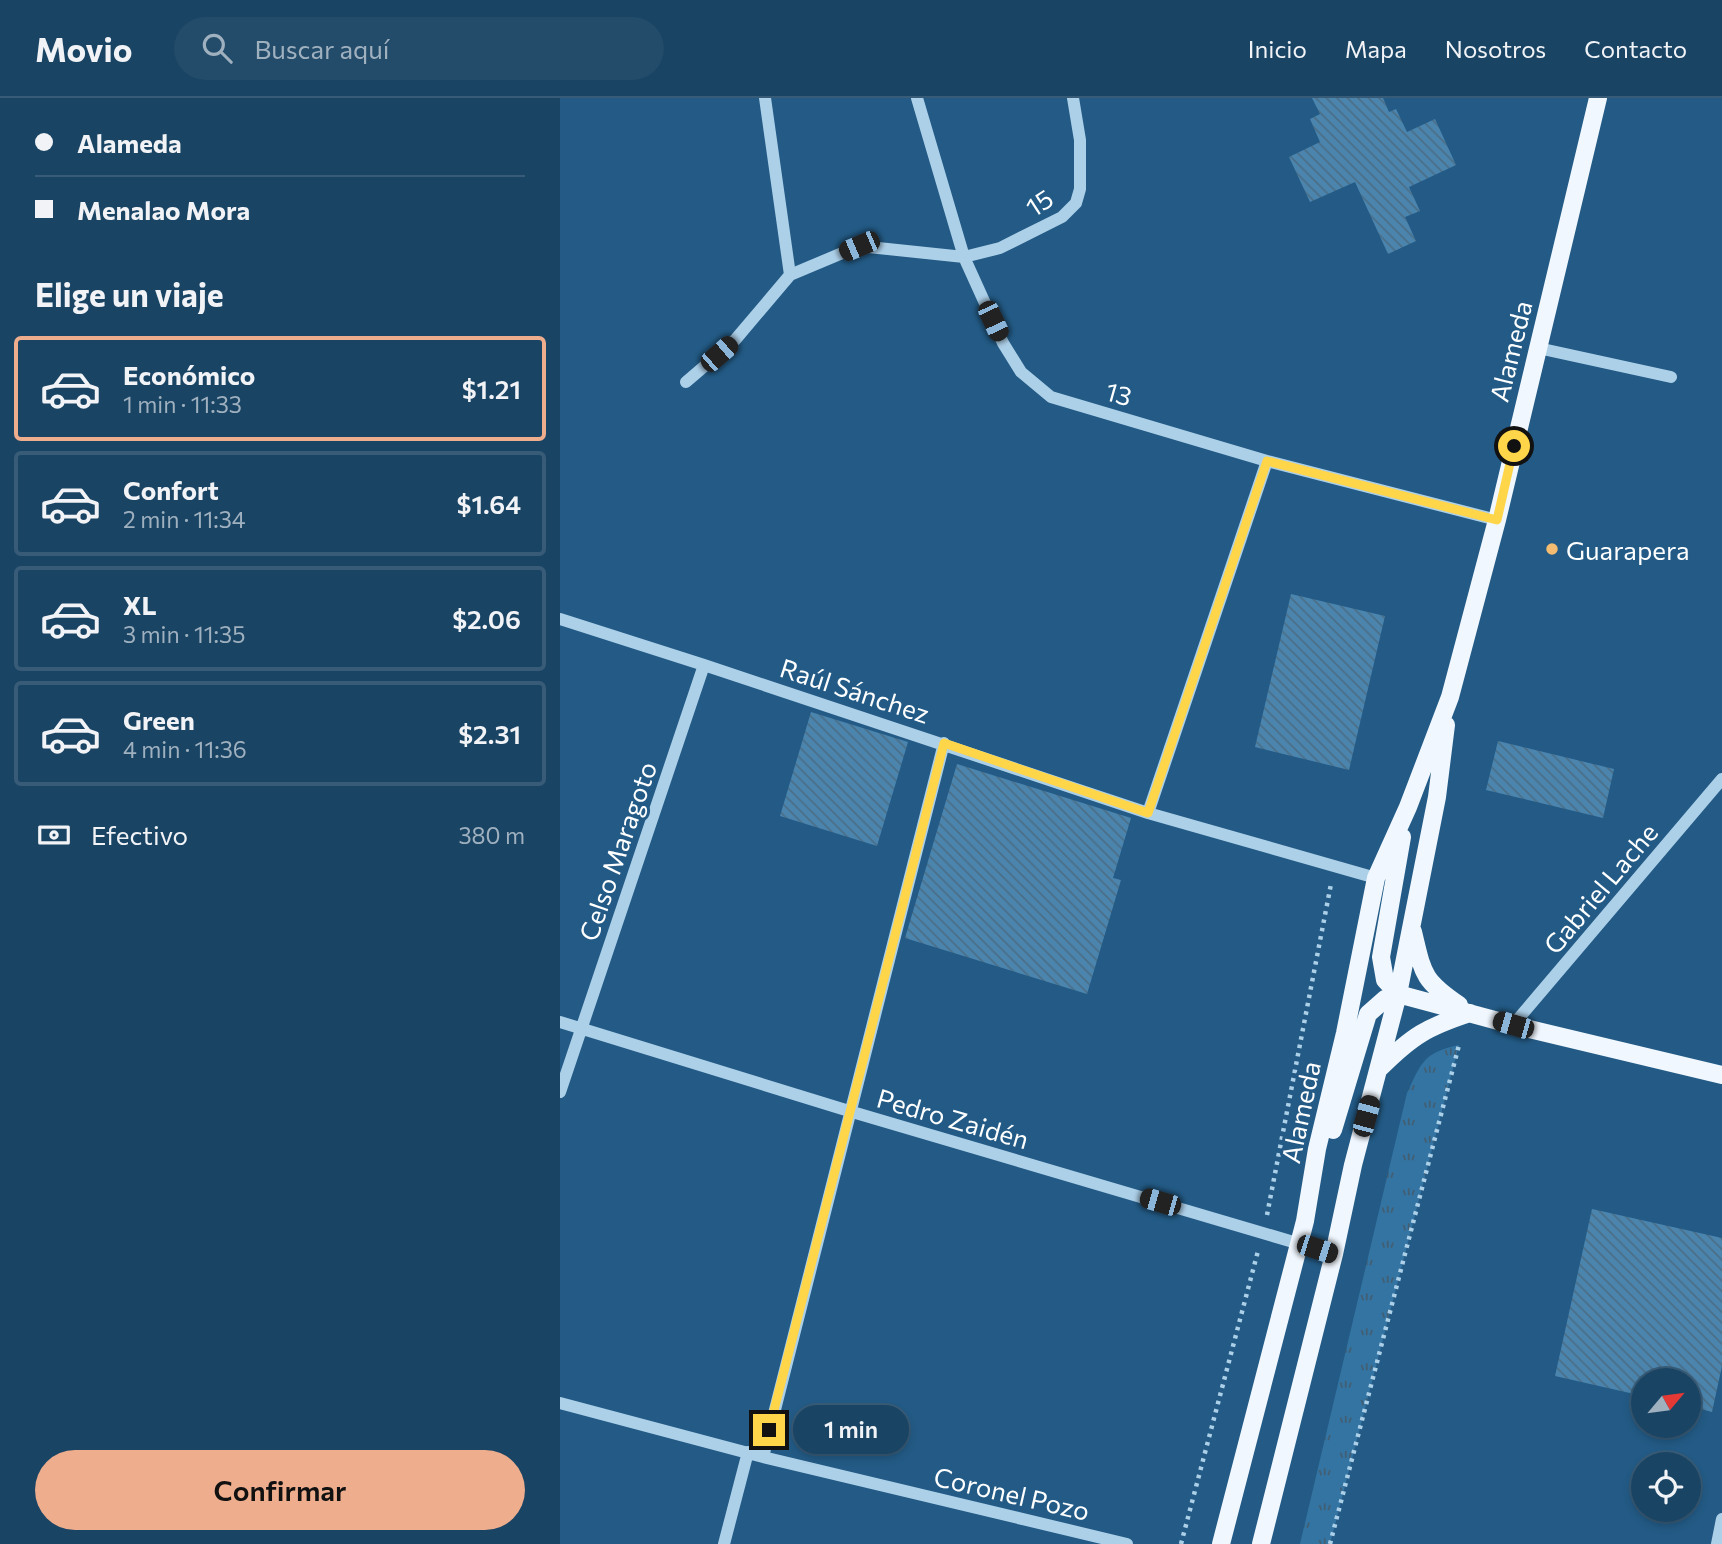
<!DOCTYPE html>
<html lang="es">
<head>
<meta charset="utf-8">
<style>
	body { margin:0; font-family:Commissioner,sans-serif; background:#234b6a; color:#f1f3f6; height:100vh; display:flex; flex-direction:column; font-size:26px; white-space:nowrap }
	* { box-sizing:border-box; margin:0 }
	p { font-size:23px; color:#9fb0bf }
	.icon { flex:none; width:38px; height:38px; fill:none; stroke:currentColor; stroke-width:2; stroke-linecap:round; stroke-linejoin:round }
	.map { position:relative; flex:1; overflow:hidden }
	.panel { display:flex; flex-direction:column; background:#1a4464; width:560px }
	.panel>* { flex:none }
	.banner { display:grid; align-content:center; height:154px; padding:0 35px; background:#1a4464 }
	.needle { width:46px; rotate:61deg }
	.controls { position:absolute; left:1071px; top:1270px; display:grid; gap:14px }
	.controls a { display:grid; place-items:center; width:70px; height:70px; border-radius:50%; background:#1a4464; box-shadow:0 4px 10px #0003,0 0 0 2px #385c78; font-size:35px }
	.end { position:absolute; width:32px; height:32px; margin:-16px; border:9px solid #ffd54a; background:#111; box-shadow:0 0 0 4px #111 }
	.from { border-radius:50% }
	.bubble { position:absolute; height:49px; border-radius:24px; background:#1a4464; box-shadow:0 4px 10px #0003,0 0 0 2px #385c78; font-size:23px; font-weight:600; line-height:49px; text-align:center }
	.car { position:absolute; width:21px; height:42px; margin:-21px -10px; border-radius:9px; box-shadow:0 0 5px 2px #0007; background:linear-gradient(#222 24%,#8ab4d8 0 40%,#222 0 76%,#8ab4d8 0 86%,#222 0) }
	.banner b { display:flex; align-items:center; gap:24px; height:66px; font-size:26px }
	.banner b+b { border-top:2px solid #385c78 }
	.banner i { width:18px; height:18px; background:#f1f3f6 }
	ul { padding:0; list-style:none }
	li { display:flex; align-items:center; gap:21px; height:105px; margin:0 14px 10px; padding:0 21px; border:4px solid #385c78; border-radius:7px }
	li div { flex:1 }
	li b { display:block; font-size:26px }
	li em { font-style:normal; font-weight:600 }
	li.active { border-color:#eead8d }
	li>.icon { width:63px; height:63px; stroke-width:1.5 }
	h2 { padding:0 35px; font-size:32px; line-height:84px }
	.pay { display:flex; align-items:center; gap:18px; height:77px; padding:0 35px; font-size:26px }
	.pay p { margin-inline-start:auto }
	.button { display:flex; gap:14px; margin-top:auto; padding:14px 35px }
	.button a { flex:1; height:80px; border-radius:42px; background:#eead8d; color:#111; font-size:28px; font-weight:600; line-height:80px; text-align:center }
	header { display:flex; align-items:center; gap:42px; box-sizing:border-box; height:98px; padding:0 35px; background:#1a4464; border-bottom:2px solid #385c78 }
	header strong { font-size:33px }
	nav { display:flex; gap:38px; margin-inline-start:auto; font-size:24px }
	.search { width:490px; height:63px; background:#234b6a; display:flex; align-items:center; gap:18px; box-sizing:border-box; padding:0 24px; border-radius:38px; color:#9fb0bf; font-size:26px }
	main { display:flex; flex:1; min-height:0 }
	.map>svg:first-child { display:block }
</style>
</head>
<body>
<header>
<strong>Movio</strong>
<div class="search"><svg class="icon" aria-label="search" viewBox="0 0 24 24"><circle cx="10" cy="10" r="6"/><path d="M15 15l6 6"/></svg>Buscar aquí</div>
<nav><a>Inicio</a><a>Mapa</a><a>Nosotros</a><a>Contacto</a></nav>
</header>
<main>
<section class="panel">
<div class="banner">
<b><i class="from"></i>Alameda</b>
<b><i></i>Menalao Mora</b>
</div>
<h2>Elige un viaje</h2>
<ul>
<li class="active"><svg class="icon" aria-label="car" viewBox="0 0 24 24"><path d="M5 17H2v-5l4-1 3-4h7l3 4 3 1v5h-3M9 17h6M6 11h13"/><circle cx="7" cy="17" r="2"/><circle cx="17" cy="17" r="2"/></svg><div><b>Económico</b><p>1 min · 11:33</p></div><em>$1.21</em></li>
<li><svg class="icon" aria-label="car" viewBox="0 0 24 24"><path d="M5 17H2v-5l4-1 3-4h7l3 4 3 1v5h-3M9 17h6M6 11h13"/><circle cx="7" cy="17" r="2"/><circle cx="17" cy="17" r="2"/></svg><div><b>Confort</b><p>2 min · 11:34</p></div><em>$1.64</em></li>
<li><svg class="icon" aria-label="car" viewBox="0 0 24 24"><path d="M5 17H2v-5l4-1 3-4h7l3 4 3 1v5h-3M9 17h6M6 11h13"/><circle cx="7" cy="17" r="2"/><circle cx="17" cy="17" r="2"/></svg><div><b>XL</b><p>3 min · 11:35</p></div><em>$2.06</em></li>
<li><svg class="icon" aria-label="car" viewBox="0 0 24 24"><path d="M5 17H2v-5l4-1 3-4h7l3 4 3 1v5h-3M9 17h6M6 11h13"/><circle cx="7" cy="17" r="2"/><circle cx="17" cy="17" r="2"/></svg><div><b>Green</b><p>4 min · 11:36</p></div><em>$2.31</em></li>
</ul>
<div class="pay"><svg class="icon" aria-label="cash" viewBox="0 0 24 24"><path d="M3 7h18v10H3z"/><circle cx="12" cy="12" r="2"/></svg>Efectivo<p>380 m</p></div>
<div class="button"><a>Confirmar</a></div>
</section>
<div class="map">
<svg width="1162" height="1446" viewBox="0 0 1162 1446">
	<defs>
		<pattern id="grass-tufts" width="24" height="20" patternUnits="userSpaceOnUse" patternTransform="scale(1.75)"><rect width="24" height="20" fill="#3474a2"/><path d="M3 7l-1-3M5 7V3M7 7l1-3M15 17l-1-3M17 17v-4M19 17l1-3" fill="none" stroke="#415e73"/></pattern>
		<pattern id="building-back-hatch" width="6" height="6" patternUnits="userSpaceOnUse" patternTransform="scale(1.75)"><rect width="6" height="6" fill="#4b85ae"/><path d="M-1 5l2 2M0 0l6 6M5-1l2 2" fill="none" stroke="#4b6e87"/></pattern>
	</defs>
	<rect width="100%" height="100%" fill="#235b86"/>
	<path fill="url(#grass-tufts)" d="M899,947L770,1446H740L847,995C862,964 863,955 899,947Z"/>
	<path fill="url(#building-back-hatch)" d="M752,0H823L829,14L836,11L847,34L875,21L896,67L849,89L860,113L845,119L856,143L828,156L795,84L750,104L729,59L760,44L750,21L760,16Z
		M731,496L825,518L789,672L695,649Z
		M251,614L348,644L317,748L220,718Z
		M938,643L1054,671L1043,720L926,692Z
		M397,666L571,720L553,780L561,782L527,896L345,840Z
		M1032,1111L1162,1140V1268L1152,1314L1129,1308V1283H1083V1298L995,1278Z"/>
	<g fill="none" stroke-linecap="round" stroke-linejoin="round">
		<path stroke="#add0e9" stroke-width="4.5" stroke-dasharray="3.5 5" stroke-linecap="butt" d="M707,1117L771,786
			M621,1446L698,1153
			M770,1446L899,947"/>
		<path stroke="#add0e9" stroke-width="12" d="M357,0L404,159L443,245L461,274L491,299L707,363L937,422
			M230,177L299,148L404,159L440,150L502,119L516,105L520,91V42L513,0
			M978,250L1111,279
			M126,284L175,242L230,177L205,0
			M0,521L144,567L588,715L816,780
			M588,715L707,363
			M0,924L289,1013L774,1156
			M953,927L1162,681
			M0,994L144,567
			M0,1305L203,1359L567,1446
			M203,1359L384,645
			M164,1446L188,1354
			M1157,1446L1162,1421"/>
		<path stroke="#f0f7fe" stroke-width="18" d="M853,834C863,875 862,882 899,907
			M838,896L953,927L1162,977
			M838,896L825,882L821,859L842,739
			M820,970C852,938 867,929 910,915
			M773,1032L808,916L825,901L838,896
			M661,1446L745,1123L757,1051L785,935L816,780L848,709L890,599L937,422L1038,0
			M701,1446L774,1156L793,1067L838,896L877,699L886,627"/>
	</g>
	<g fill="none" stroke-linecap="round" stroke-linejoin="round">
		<path stroke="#ffd54a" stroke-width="9" d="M209,1332L384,645L588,715L707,363L937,422L954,348"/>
	</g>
	<circle fill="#f4bc70" stroke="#235b86" stroke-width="2.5" cx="992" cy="451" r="7"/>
	<g text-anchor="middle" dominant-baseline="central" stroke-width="6" stroke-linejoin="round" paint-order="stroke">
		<g font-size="26" fill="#fff" stroke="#235b86">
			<text transform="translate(479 104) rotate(-33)">15</text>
			<text transform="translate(950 253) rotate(-76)">Alameda</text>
			<text transform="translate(559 295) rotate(16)">13</text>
			<text transform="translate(295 592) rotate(18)">Raúl Sánchez</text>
			<text transform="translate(57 753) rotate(-71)">Celso Maragoto</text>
			<text transform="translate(1040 790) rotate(-50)">Gabriel Lache</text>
			<text transform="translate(740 1014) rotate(-78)">Alameda</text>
			<text transform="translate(393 1020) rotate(16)">Pedro Zaidén</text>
			<text transform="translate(452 1395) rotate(13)">Coronel Pozo</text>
		</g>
		<g font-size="26" fill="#fff" stroke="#235b86" text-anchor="start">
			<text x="1006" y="451">Guarapera</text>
		</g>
	</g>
</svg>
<div class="controls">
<a><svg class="needle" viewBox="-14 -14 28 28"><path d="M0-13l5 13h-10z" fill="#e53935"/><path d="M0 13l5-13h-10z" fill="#9fb0bf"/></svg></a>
<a><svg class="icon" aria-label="locate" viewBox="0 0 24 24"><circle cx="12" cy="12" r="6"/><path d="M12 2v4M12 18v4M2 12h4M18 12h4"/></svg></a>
</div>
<i class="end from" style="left:954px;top:348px"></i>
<i class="end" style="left:209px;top:1332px"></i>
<div class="bubble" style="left:233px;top:1307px;width:116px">1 min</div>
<i class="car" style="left:299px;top:148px;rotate:247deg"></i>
<i class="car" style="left:433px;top:223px;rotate:155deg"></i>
<i class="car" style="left:159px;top:256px;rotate:49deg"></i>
<i class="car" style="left:953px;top:927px;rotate:286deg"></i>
<i class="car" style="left:806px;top:1018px;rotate:15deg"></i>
<i class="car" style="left:600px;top:1104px;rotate:286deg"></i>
<i class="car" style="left:757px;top:1151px;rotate:108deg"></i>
</div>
</main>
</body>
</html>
